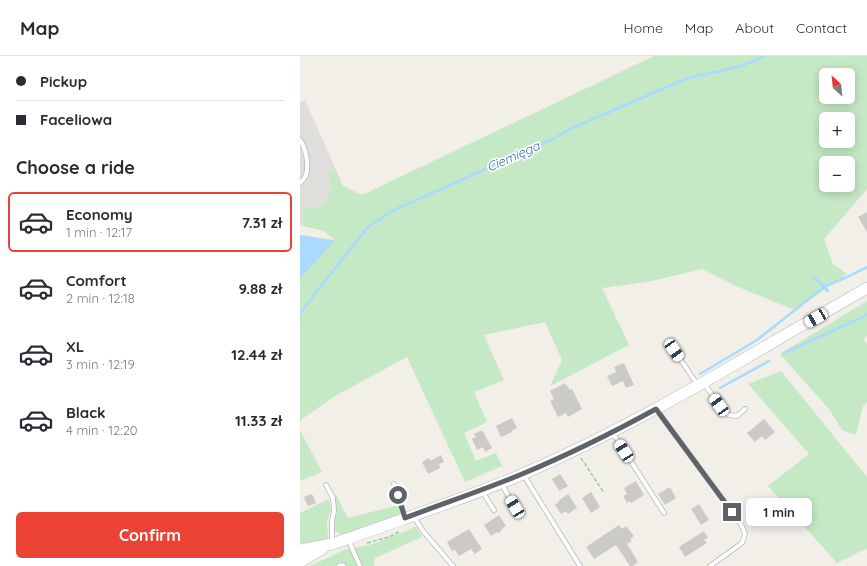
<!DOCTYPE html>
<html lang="en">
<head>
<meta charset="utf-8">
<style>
	body { margin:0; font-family:Quicksand,sans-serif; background:#f2f2f3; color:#2b2b33; height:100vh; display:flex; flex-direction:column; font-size:15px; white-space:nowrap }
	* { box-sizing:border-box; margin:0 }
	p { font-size:13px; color:#7c7c81 }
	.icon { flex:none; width:22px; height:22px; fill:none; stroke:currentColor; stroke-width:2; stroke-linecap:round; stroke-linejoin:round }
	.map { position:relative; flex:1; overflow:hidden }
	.side { display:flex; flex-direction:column; background:#fff; width:300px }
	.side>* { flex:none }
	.hud { display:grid; align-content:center; height:88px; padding:0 16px; background:#fff }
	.needle { width:26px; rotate:333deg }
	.fabs { position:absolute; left:519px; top:12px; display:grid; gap:8px }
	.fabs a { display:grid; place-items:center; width:36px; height:36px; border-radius:6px; background:#fff; box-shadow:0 2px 10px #0003; font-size:20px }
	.end { position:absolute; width:18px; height:18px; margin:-9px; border:5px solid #5f6368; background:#fff; box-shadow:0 0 0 2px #fff }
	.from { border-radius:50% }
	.bubble { position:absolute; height:28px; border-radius:6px; background:#fff; box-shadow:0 2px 10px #0003; font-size:13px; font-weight:800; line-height:28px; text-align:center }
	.car { position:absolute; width:12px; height:24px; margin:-12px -6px; border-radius:5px; box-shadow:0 0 3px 1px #0007; background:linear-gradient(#fff 24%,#345 0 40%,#fff 0 76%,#345 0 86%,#fff 0) }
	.hud b { display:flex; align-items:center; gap:14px; height:38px; font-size:15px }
	.hud b+b { border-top:1px solid #e1e1e2 }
	.hud i { width:10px; height:10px; background:#2b2b33 }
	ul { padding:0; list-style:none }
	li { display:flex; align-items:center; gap:12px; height:60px; margin:0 8px 6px; padding:0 8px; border:2px solid transparent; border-radius:6px }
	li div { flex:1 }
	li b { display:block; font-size:15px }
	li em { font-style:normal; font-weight:800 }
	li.selected { border-color:#ea4335 }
	li>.icon { width:36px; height:36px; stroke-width:1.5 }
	h2 { padding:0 16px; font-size:18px; line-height:48px }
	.action { display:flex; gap:8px; margin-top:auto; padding:8px 16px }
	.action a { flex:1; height:46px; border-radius:6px; background:#ea4335; color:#fff; font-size:16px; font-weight:800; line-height:46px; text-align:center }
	header { display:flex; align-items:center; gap:24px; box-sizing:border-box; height:56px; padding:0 20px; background:#fff; border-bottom:1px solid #e1e1e2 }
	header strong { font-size:19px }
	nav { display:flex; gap:22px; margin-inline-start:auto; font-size:14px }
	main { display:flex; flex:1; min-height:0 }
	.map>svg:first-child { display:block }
</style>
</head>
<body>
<header>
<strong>Map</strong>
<nav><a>Home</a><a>Map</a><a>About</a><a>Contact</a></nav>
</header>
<main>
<section class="side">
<div class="hud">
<b><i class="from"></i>Pickup</b>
<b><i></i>Faceliowa</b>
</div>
<h2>Choose a ride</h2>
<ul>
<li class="selected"><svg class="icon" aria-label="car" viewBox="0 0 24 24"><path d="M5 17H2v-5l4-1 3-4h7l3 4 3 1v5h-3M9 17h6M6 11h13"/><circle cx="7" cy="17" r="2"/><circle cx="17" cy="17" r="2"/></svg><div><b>Economy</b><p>1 min · 12:17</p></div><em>7.31 zł</em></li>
<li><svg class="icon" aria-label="car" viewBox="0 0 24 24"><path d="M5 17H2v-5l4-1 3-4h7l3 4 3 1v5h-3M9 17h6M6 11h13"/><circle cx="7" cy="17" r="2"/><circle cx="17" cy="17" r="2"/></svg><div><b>Comfort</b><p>2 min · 12:18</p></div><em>9.88 zł</em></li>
<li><svg class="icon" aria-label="car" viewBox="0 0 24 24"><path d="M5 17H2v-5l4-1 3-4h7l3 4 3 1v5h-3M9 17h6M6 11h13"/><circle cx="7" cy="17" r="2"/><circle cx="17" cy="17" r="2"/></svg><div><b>XL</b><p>3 min · 12:19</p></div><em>12.44 zł</em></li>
<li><svg class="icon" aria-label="car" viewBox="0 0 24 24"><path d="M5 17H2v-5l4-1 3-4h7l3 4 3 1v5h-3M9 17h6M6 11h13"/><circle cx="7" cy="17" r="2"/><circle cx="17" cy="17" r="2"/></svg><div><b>Black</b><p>4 min · 12:20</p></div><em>11.33 zł</em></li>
</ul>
<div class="action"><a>Confirm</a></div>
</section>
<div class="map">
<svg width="567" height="510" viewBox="0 0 567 510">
	<rect width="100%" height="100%" fill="#f1efe8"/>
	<path fill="#e0deda" d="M5,44L36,114L28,116L31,133L25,148L2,154L3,170L0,169V46Z"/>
	<path fill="#c5e8c5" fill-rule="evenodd" d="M354,0H567V133L524,183L533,208L547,218L495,254L438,231L402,213L347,226L302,232L329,289L250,330L262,304L245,266L184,279L204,324L174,336L187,366L164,377L176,405L196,397L202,410L165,426L107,301L35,340L2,363L0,367V179L35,184L24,175L3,170L2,154L25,148L31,133L28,116L36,114L43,130L62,139ZM526,19H548V41H526ZM526,63H548V85H526ZM526,107H548V129H526Z
		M567,245V280L563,283L567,288V346L563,350L556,379L542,374L529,353L480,298Z
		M481,315L567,421V494L565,493L537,507L468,430L509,398L448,328Z
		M0,374L22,416L0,425Z
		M36,439L48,462L99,449L101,456L98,460L45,481L34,474L36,454L34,441Z
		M29,443L31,453L27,467L28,481L27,485L8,490V486L0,488V457Z
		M114,471H116L122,481L75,502L74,510H10L44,494L73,488L106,475Z"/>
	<path fill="#aadaff" d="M0,179L35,185L0,222Z"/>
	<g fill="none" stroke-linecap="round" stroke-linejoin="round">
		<path stroke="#aadaff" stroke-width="2.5" d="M514,221L528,235
			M0,257L67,172L92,155L255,82L272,72L388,22L442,10L464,0
			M484,297L563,261L567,258
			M400,318L457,284L524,231L547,221L567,211
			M420,332L469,305"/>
	</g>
	<path fill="#cccac5" d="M567,156V176L558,161Z
		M324,307L334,329L326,332L323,325L312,330L307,320L316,316L314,311Z
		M265,327L270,334L272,333L282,353L268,361L266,357L258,361L250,345L254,343L250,335Z
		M212,362L217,372L211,375L212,376L201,381L196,370Z
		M464,363L475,376L465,384L462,380L455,386L447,377Z
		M182,374L192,392L185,396L183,391L177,394L172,383L176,381L174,378Z
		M141,399L144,406L139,408L140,412L128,418L122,406L129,402L130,405Z
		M260,418L268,430L259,435L252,423Z
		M336,425L344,439L331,447L330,445L327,447L323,440L327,438L324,432Z
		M370,431L376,442L365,449L358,438Z
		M291,436L300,451L291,457L282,442Z
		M12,438L16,447L8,450L4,441Z
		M268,438L277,452L268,458L266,455L261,458L255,449L259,446L258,445Z
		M399,448L409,464L401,469L391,453Z
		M199,459L206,470L201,474V475L198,477L197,476L191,480L184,469Z
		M319,469L322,473L326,470L334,480L330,483L332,485L327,488L338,506L333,510H330L316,489L294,503L286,491Z
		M169,473L182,493L175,498L171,493L159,500L155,494L152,495L147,486Z
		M404,475L408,482L404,484L407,487L385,501L379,491Z"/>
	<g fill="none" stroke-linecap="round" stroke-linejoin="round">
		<g stroke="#b5b8bc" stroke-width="5.5">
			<path id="lane" d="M0,84C6,92 9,109 6,119C5,122 2,125 0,127
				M374,294L397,328
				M404,327L419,349L429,359L437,360L445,353
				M356,353L441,468L445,478L442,487L410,510
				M311,377L316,382L364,457
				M223,418L280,510
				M201,427L215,451
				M94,428L105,461
				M26,429L33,442L34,455L32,465V488
				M182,435L194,454
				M114,461L123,475L153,510
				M50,484L51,490L60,510
				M39,510L42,509L44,510"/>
		</g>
		<g stroke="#b6babf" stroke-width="12">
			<path id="secondary" d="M0,494L32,488L50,482C108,461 167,442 223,418C313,379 397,331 480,282C509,265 538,249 567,232
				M0,506L22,493"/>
		</g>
		<path stroke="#9cc7a9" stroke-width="1.5" stroke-dasharray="4 2" stroke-linecap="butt" d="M281,402L304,437
			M67,487L89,481L99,476"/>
		<use href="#lane" stroke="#fff" stroke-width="4"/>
		<use href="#secondary" stroke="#fff" stroke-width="11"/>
	</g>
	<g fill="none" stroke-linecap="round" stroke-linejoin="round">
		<path stroke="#5f6368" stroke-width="5" d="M98,439L105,462C144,447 184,434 222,418C268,399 312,377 356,353L432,456"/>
	</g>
	<g text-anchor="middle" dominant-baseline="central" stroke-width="3.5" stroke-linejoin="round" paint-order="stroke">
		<g font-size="13" font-style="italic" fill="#4174aa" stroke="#fff">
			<text transform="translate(213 100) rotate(-24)">Ciemięga</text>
		</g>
	</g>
</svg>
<div class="fabs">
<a><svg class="needle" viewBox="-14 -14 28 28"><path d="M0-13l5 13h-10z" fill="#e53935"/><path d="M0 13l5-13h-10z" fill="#7c7c81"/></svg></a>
<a>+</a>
<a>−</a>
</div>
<i class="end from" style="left:98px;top:439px"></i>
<i class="end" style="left:432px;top:456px"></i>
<div class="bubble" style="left:446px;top:442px;width:66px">1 min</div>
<i class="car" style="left:516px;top:262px;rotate:240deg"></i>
<i class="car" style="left:374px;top:294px;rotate:146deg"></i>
<i class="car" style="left:419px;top:349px;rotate:325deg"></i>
<i class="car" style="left:324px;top:395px;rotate:327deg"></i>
<i class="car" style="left:215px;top:451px;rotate:329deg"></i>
</div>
</main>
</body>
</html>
